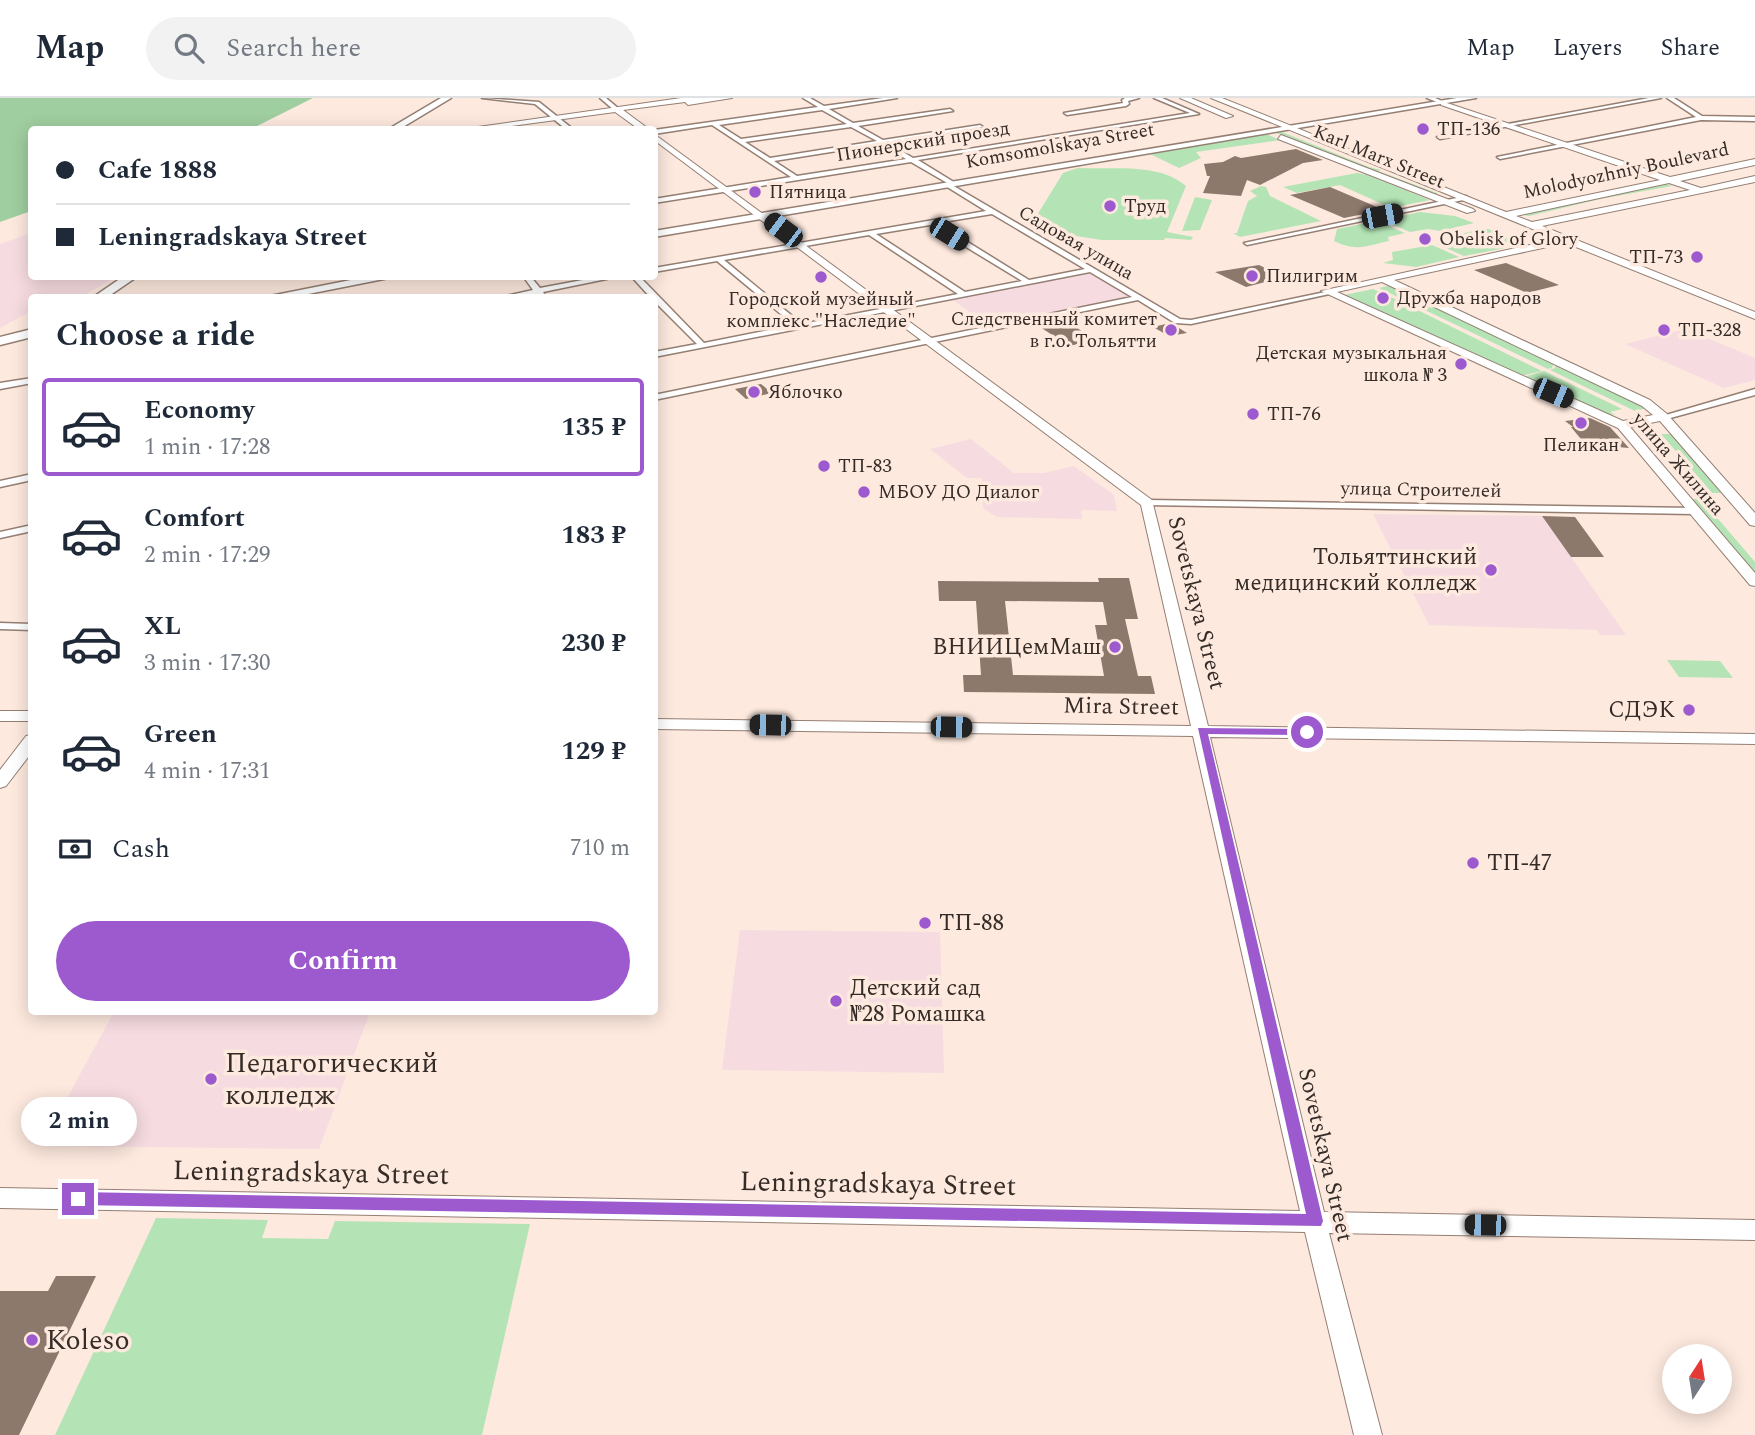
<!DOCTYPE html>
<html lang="en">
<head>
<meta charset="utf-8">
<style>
	body { margin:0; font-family:Spectral,serif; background:#f2f2f3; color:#1f2937; height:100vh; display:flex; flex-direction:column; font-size:26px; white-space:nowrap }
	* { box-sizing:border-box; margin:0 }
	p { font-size:23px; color:#747a83 }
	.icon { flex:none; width:38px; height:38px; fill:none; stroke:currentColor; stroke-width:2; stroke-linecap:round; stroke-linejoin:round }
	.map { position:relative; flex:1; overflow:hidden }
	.sheet { position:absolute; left:28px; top:196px; width:630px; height:721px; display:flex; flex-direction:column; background:#fff; border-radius:7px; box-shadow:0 4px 18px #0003 }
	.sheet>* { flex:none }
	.guide { position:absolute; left:28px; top:28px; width:630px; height:154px; border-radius:7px; box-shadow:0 4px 18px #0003; display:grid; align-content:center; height:154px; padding:0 28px; background:#fff }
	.needle { width:46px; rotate:12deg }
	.buttons { position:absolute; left:1662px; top:1246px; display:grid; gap:14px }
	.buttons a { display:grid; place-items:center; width:70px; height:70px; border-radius:50%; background:#fff; box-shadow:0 4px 18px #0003; font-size:35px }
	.end { position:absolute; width:32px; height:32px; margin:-16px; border:9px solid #9d5acf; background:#fff; box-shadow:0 0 0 4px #fff }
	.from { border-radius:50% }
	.bubble { position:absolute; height:49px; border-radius:24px; background:#fff; box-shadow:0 4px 18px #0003; font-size:23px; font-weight:700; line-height:49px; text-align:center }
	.car { position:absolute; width:21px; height:42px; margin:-21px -10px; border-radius:9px; box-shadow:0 0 5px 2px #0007; background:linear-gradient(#222 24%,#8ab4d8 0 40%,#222 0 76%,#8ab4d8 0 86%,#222 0) }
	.guide b { display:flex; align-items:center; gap:24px; height:66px; font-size:26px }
	.guide b+b { border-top:2px solid #e0e1e3 }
	.guide i { width:18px; height:18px; background:#1f2937 }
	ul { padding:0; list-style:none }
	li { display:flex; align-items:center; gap:21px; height:98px; margin:0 14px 10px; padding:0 14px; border:4px solid transparent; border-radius:7px }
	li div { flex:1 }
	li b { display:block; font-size:26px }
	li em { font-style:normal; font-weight:700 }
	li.active { border-color:#9d5acf }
	li>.icon { width:63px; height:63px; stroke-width:1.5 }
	h2 { padding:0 28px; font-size:32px; line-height:84px }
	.pay { display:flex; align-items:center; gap:18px; height:77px; padding:0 28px; font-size:26px }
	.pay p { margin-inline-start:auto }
	.button { display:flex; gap:14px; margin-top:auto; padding:14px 28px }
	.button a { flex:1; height:80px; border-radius:42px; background:#9d5acf; color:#fff; font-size:28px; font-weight:700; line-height:80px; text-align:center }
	header { display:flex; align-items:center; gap:42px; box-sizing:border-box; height:98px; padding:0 35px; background:#fff; border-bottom:2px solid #e0e1e3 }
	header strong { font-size:33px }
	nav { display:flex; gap:38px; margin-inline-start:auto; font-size:24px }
	.search { width:490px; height:63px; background:#f2f2f3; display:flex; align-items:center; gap:18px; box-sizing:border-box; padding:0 24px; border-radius:38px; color:#747a83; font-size:26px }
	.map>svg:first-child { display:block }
</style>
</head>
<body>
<header>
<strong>Map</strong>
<div class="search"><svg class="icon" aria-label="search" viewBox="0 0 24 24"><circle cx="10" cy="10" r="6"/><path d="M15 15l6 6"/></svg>Search here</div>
<nav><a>Map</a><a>Layers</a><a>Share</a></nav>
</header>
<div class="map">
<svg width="1755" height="1337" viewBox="0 0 1755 1337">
	<rect width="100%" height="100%" fill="#fde9de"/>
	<path fill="#f6dce1" d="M31,135L32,178L117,179L82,198L60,196L53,199L32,200L31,213L0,230V146Z
		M1090,175L1132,199L990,228L951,201Z
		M1686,231L1755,260V282L1724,290L1625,246Z
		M971,341L1014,375H1044L1074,368L1114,397L1117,413L1081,412L1082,421L997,419L983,410L982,380H967L930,351Z
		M1373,416L1542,418L1626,537H1600L1597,532L1429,527Z
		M740,832L940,834L944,975L722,972Z
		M114,914H370L319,1051L41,1048Z"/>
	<path fill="#b4e4b5" d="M1282,34L1369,69L1381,72L1378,73L1437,95V98L1276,35Z
		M1266,36L1280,42L1196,54L1201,60L1179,70L1150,56Z
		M1078,70C1111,72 1159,64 1186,88L1167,134L1193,139L1191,142L1165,140L1164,142H1102L1037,132L1042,123L1034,122L1063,75Z
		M1357,75L1367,77L1430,102L1391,110L1340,87L1297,95L1283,89Z
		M1664,85L1672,88L1600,101L1529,118L1519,116Z
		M1261,88L1266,89L1270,98L1321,123L1240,139L1233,135H1237L1248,103L1257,98L1250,93Z
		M1195,99L1212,102L1200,132L1182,133Z
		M1420,114L1455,118L1474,125L1440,133L1428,131L1410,134L1382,122Z
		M1377,123L1405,135L1388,139L1389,143C1365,148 1357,154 1334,143L1337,131Z
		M1482,131H1488L1507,139L1506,150L1464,158L1437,146L1454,143L1451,138Z
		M1432,147L1459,159L1416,169L1383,165L1393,162L1392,154Z
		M1391,187L1554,264L1552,270L1548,271L1379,190Z
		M1373,191L1388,198H1376L1384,203L1391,199L1542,273L1521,278L1339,198Z
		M1556,265L1647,310L1635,313L1550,272L1555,270Z
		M1544,273L1622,311L1610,314L1615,317L1608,316L1523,279Z
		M1661,336H1671L1723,395H1712Z
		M1691,401H1701L1755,464V476Z
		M1667,562L1720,563L1733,580L1679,579Z
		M156,1120L268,1122L262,1140L328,1141L335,1123L530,1126L482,1337H55Z"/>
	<path fill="#9fcea0" d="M0,0H313L251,31L32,32L31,113L0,124Z"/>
	<path fill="#8d786c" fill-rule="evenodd" d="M1296,51L1323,62L1303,65L1260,87L1247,82L1241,98L1203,95L1210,78H1207L1204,66L1223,64L1235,58L1241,60Z
		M1330,89L1384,112L1344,120L1290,97Z
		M1506,165L1559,187L1527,195L1474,172Z
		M1259,167L1284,179L1246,189L1215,174Z
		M1063,221L1096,242L1069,248L1037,227Z
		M1170,225L1174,227L1187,235L1169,238L1153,229Z
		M761,286L772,295L746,301L735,291Z
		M1590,320L1610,329L1629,350L1585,346L1571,329H1573L1565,323Z
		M1542,418L1575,419L1604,459H1571Z
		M1098,480H1129L1138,521H1125L1138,578H1151L1155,596L964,594L963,577H981L976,503H939L938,483L1099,484ZM1005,503L1103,504L1107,527H1095L1104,578L1013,577Z
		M56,1178H96L19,1337H0V1193H48Z"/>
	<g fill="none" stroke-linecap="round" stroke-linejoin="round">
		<g stroke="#957f73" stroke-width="3">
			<path id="street" d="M482,0L539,4L574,32H567L535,6Z
				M600,0H606L619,11L614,12Z
				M803,0H810L824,8L883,0H897L829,11L853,25L950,11L953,13L858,28L883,42L980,27L983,29L888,45L913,60L1190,15L1154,0H1162L1199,16L918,62L957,86L952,87L1180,221L1191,222L1330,193L1334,195L1191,226L1175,225L1138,202L654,302V297L1132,199L1090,174L654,259V254L697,246L654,203V200H651L631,178H639L704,245L794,227L717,163L654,174V170L986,113L944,87L949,86L911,64L654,105V101L791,79L712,27L654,36V32L818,9ZM822,12L847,26L741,41L719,27ZM851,29L877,43L770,60L745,44ZM881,46L906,61L797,78L774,63ZM992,116L1085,171L1029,182L937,125ZM930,127L1022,183L965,194L876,136ZM869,137L958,196L802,226L724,162Z
				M1125,0H1139L1128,3L1129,6L1126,8L1067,17L1064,15L1123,5L1122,2Z
				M1427,0H1435L1447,5L1442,6Z
				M1649,0H1661L1440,41L1437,39Z
				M1667,0H1674L1702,18L1755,19V23L1701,22L1500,61L1497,59L1696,19Z
				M1466,98L1469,100L1468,101L1247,147L1244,145Z
				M523,178H530L540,190L604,178H621L543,194L545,197L541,199L536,196L515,200H497L533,192Z
				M32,280V285L0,291V285Z
				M1755,291V297L1663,322L1659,319Z
				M32,376V382L0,389V383Z
				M1147,402L1694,410L1699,413L1694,416L1144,407V403Z
				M32,427V433L0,440V434Z
				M0,525L32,526V532L0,531Z"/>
		</g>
		<g stroke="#957f73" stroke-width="2">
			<path id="secondary" d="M681,0H732L688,7L685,4L623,12L650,32H640L615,14L483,32H457Z
				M1180,0H1191L1233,18L1226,20Z
				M1211,0H1222L1506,114L1660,82L1441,7V3L1670,79L1755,61V67L1680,83L1701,90L1755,78V84L1542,128L1755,214V221L1566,145L1394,182L1650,302L1667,316L1755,415V428L1750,427L1660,323L1630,329L1755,475V488L1750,487L1618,330L1321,193L1557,141ZM1669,85L1690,92L1532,124L1516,118ZM1382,184L1642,308L1653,317L1623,323L1337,194Z
				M654,36L1152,402L1208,628L1755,636V646L1210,639L1324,1114L1755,1122V1142L1329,1135L1382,1337H1354L1305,1134L0,1110V1090L1300,1113L1193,638L654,631V621L1191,628L1141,407L654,42Z
				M1281,37L1473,111L1475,113L1467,115L1278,41Z
				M0,613H32V623H0Z
				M32,637V654L6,688L0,690V672L26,638Z"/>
		</g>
		<g stroke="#957f73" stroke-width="3">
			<path id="primary" d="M441,0H451L398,32H387Z
				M1457,0H1476L654,139V133Z
				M124,178H138L106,200H92Z
				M371,178H399L288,200H260Z
				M32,231V239L0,247V239Z"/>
		</g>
		<use href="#street" fill="#fff" fill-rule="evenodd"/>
		<use href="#secondary" fill="#fff" fill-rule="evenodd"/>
		<use href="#primary" fill="#fff" fill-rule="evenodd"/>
	</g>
	<path fill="#9d5acf" d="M1198,630L1307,631L1313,634L1307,637L1208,636L1323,1123L1321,1128L78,1107L70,1101L78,1094L1306,1116Z"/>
	<g fill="#9d5acf" stroke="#fde9de" stroke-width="2.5">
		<circle cx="1423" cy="31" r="7"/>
		<circle cx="755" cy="94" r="7"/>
		<circle cx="1110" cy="108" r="7"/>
		<circle cx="1425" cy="141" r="7"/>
		<circle cx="1697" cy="159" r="7"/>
		<circle cx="1252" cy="178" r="7"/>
		<circle cx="821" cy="179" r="7"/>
		<circle cx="1383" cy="200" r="7"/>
		<circle cx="1171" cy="232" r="7"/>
		<circle cx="1664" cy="232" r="7"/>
		<circle cx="1461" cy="266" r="7"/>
		<circle cx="754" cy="294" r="7"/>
		<circle cx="1253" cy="316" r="7"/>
		<circle cx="1581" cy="325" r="7"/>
		<circle cx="824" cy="368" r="7"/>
		<circle cx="864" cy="394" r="7"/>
		<circle cx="1491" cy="472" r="7"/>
		<circle cx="1115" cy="549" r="7"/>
		<circle cx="1689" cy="612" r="7"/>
		<circle cx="1473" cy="765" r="7"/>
		<circle cx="925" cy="825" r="7"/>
		<circle cx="836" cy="903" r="7"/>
		<circle cx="211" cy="981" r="7"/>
		<circle cx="32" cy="1242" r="7"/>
	</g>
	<g text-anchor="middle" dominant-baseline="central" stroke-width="7" stroke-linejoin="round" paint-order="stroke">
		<g font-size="19" fill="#352c27" stroke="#fde9de" text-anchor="start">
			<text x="1437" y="31">ТП-136</text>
			<text x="769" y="94">Пятница</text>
			<text x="1124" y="108">Труд</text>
			<text x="1439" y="141">Obelisk of Glory</text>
			<text x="1683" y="159" text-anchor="end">ТП-73</text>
			<text x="1266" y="178">Пилигрим</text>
			<text x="1397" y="200">Дружба народов</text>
			<text x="821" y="201" text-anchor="middle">Городской музейный<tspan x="821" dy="22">комплекс "Наследие"</tspan></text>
			<text x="1157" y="221" text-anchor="end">Следственный комитет<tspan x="1157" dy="22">в г.о. Тольятти</tspan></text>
			<text x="1678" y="232">ТП-328</text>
			<text x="1447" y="255" text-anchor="end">Детская музыкальная<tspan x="1447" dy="22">школа № 3</tspan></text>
			<text x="768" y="294">Яблочко</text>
			<text x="1267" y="316">ТП-76</text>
			<text x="1581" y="347" text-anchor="middle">Пеликан</text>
			<text x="838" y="368">ТП-83</text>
			<text x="878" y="394">МБОУ ДО Диалог</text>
		</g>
		<g font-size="19" fill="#352c27" stroke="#fde9de">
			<text transform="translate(923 44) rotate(-9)">Пионерский проезд</text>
			<text transform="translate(1060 48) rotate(-10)">Komsomolskaya Street</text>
			<text transform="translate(1379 59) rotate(22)">Karl Marx Street</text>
			<text transform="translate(1626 73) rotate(-12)">Molodyozhniy Boulevard</text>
			<text transform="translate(1076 145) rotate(30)">Садовая улица</text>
			<text transform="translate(1678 366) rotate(49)">улица Жилина</text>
			<text transform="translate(1421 392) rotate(1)">улица Строителей</text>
		</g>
		<g font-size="23" fill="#352c27" stroke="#fde9de" text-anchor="end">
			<text x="1477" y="459">Тольяттинский<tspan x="1477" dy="26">медицинский колледж</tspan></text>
			<text x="1101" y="549">ВНИИЦемМаш</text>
			<text x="1675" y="612">СДЭК</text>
			<text x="1487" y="765" text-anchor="start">ТП-47</text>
			<text x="939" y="825" text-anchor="start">ТП-88</text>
			<text x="850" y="890" text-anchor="start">Детский сад<tspan x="850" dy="26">№28 Ромашка</tspan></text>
		</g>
		<g font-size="23" fill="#352c27" stroke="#fde9de">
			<text transform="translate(1196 505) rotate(76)">Sovetskaya Street</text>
			<text transform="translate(1121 609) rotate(1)">Mira Street</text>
			<text transform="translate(1325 1057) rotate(77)">Sovetskaya Street</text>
		</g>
		<g font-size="28" fill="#352c27" stroke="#fde9de" text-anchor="start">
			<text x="225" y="965">Педагогический<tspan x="225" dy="32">колледж</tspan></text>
			<text x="46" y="1242">Koleso</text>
		</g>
		<g font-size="28" fill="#352c27" stroke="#fde9de">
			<text transform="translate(311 1075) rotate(1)">Leningradskaya Street</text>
			<text transform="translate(878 1086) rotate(1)">Leningradskaya Street</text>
		</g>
	</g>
</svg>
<div class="buttons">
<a><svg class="needle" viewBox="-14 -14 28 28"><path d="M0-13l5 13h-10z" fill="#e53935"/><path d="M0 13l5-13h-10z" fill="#747a83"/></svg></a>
</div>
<i class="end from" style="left:1307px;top:634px"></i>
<i class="end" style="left:78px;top:1101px"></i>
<div class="bubble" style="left:21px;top:999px;width:116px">2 min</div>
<i class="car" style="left:1382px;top:118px;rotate:79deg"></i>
<i class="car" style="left:783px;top:132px;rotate:307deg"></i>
<i class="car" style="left:949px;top:136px;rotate:122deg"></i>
<i class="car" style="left:1553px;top:295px;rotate:113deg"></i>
<i class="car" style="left:770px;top:627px;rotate:271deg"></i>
<i class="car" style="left:951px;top:629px;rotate:91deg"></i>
<i class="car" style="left:1485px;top:1127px;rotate:271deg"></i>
<div class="guide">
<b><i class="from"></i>Cafe 1888</b>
<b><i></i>Leningradskaya Street</b>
</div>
<section class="sheet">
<h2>Choose a ride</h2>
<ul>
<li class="active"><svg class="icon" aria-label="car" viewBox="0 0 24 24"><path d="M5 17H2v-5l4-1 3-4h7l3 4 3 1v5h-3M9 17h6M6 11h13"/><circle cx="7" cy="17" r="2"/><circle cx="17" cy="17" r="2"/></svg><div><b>Economy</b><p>1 min · 17:28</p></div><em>135 ₽</em></li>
<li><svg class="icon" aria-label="car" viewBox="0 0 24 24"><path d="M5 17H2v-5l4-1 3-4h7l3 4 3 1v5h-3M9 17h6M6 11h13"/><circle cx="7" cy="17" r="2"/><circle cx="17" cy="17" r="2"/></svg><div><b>Comfort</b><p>2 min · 17:29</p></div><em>183 ₽</em></li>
<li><svg class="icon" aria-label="car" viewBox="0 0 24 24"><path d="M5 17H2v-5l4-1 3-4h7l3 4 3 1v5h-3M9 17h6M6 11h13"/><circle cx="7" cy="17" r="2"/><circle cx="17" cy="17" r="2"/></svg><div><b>XL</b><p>3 min · 17:30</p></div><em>230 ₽</em></li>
<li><svg class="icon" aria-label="car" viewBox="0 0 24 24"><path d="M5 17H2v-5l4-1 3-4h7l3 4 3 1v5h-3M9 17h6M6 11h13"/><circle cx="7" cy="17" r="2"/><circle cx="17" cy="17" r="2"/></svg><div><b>Green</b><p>4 min · 17:31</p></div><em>129 ₽</em></li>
</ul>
<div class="pay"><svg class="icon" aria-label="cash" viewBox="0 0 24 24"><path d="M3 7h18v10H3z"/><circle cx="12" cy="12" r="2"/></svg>Cash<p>710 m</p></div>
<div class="button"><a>Confirm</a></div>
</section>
</div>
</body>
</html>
